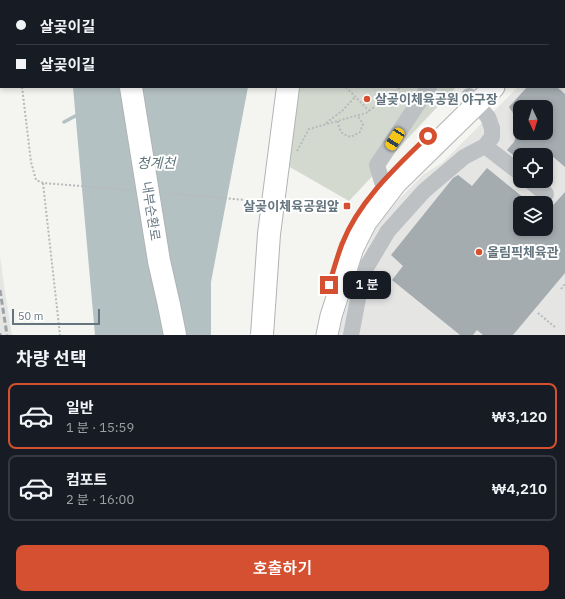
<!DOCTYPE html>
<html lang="ko">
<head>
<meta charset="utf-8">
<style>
	body { margin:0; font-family:"IBM Plex Sans","Noto Sans KR",sans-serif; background:#242831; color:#f1f3f6; height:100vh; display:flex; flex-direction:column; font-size:15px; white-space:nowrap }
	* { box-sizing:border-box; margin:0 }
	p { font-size:13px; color:#9ea1a6 }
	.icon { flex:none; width:22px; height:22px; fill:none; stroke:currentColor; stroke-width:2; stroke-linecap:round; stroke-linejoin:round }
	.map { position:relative; height:335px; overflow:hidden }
	.sheet { display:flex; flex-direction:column; background:#171b24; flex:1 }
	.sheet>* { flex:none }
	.banner { position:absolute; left:0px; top:0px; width:565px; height:88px; box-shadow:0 2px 6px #0003; display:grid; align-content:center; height:88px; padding:0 16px; background:#171b24 }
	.needle { width:26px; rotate:176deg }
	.controls { position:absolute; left:513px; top:100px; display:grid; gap:8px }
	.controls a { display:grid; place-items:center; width:40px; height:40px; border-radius:8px; background:#171b24; box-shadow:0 2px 6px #0003; font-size:20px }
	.scale { position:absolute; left:12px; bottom:10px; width:88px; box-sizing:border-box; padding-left:4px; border:2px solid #65757f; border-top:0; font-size:11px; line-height:14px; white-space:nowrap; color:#65757f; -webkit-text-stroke:3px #fff; paint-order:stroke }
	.end { position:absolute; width:18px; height:18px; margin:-9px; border:5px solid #d45030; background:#fff; box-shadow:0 0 0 2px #fff }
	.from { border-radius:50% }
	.bubble { position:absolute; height:28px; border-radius:8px; background:#171b24; box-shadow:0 2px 6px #0003; font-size:13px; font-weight:600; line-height:28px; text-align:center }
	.car { position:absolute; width:12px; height:24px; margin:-12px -6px; border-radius:5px; box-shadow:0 0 3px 1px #0007; background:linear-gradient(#f5c518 24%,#345 0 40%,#f5c518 0 76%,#345 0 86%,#f5c518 0) }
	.banner b { display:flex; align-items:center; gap:14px; height:38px; font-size:15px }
	.banner b+b { border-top:1px solid #363941 }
	.banner i { width:10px; height:10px; background:#f1f3f6 }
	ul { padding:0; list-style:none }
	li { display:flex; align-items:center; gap:12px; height:66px; margin:0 8px 6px; padding:0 8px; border:2px solid #363941; border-radius:8px }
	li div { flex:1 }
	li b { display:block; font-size:15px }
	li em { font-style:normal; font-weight:600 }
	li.on { border-color:#d45030 }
	li>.icon { width:36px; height:36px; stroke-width:1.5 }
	h2 { padding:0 16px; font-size:18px; line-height:48px }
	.primary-button { display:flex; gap:8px; margin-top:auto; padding:8px 16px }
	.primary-button a { flex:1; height:46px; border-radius:8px; background:#d45030; color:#fff; font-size:16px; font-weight:600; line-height:46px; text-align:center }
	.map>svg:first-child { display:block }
</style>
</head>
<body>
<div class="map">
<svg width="565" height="335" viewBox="0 0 565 335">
	<rect width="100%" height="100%" fill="#f4f4f0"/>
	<path fill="#e5e5e4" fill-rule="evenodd" d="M565,40V335H339L340,326L359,266L377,226L398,200L424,174L442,163L518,87H564ZM520,107H546V133H520ZM520,155H546V181H520ZM520,203H546V229H520Z
		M0,256L5,292L12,335H0Z"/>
	<path fill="#d4d9d0" d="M310,0H547L310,1Z
		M299,87H456L349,201L288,166Z"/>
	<path fill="#b4c1c3" d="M64,0H264L263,1Z
		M73,87H248L211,282V335H95Z"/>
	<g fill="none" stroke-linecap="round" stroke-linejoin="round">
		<path stroke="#b4c1c3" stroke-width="3.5" d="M64,122L79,114"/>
	</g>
	<path fill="#a4acb0" d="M527,87H557L565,94V167L551,155H520V161L507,150L514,142L517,133H546V107H520V124L509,107Z
		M487,168L530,203H520V229H546V213L565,192V273L513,335H483L477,330L473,335H460L392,280L403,266L391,255L453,178L458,175L472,186Z"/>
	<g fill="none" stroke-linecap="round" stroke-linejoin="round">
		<g stroke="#b1b5b8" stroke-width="23">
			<path id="major" d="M564,2L565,1
				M564,18L565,17
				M327,335L331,316L353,248L366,222L396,183L494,87"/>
		</g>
		<g stroke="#b0b4b6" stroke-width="24">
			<path id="highway" d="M117,0V1
				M300,1V0
				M169,305L175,335"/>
		</g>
		<path stroke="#b7babc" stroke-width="2" stroke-dasharray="2 2" stroke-linecap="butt" d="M11,0V1
			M321,0V1
			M22,87L31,162L36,180L43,183L131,190
			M346,87L369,111
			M338,121L339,128L343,134L351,137L360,132L363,124L358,116
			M326,123L343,110L355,97
			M297,151L309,129L366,113L401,87
			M43,183L60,335
			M165,193L257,201
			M561,289L565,284
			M538,313L556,328"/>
		<path stroke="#bdc1c4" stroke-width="16" d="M498,1L499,0
			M485,146L520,173
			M530,181L546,194
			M382,182L377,165L429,87
			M351,335L363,273L388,231L424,191L464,157L485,146L492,137V128L488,117L469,96"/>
		<use href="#major" stroke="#fff" stroke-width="21"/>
		<use href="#highway" stroke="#fff" stroke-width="22"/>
		<path stroke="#9da3a8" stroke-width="3" stroke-dasharray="6 3" stroke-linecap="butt" d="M0,290L7,335
			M0,333V335"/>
		<g stroke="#b0b4b6" stroke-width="24" stroke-linecap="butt">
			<path id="highway-bridge" d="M131,87L159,261L169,305
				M262,335L269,234L288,87"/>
		</g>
		<use href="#highway-bridge" stroke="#fff" stroke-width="22"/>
	</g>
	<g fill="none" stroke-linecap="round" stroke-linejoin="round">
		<path stroke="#d45030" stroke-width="5" d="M329,285C333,272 337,257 342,244C359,201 395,168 428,136"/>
	</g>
	<g fill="#d45030" stroke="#fff" stroke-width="1.5">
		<circle cx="367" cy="99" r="4"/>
		<rect x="343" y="202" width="8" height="8" rx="2"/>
		<circle cx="479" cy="252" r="4"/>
	</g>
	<g text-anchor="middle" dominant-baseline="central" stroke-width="4" stroke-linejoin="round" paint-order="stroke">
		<g font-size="13" font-weight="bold" fill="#65757f" stroke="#fff" text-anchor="start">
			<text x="375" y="99">살곶이체육공원 야구장</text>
			<text x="339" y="206" text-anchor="end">살곶이체육공원앞</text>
			<text x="487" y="252">올림픽체육관</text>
		</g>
		<g font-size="13" fill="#65757f" stroke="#fff">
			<text transform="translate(151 211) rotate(81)">내부순환로</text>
		</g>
		<g font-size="14" font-style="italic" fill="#61777c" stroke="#fff">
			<text x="156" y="163">청계천</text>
		</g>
	</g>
</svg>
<div class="controls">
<a><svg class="needle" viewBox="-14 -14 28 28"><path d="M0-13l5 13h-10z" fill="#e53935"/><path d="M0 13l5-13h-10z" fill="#9ea1a6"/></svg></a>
<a><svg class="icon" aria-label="locate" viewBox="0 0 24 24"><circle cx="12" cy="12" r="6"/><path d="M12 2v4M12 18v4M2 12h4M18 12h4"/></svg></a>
<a><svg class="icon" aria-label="layers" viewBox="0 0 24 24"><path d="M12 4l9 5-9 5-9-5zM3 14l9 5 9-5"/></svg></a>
</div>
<div class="scale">50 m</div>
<i class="end from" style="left:428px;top:136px"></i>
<i class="end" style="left:329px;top:285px"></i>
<div class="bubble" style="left:343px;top:271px;width:48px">1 분</div>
<i class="car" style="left:395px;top:139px;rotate:213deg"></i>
<div class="banner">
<b><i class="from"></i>살곶이길</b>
<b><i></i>살곶이길</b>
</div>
</div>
<section class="sheet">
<h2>차량 선택</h2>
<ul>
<li class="on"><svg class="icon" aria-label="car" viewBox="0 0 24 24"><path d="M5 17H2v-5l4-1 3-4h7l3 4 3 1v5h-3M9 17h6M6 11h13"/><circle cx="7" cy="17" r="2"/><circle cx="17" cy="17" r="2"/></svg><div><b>일반</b><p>1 분 · 15:59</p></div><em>₩3,120</em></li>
<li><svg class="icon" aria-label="car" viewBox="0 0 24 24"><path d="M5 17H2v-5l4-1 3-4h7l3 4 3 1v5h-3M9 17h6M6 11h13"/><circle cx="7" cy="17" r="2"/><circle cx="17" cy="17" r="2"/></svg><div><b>컴포트</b><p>2 분 · 16:00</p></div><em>₩4,210</em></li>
</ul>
<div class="primary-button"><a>호출하기</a></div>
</section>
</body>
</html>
